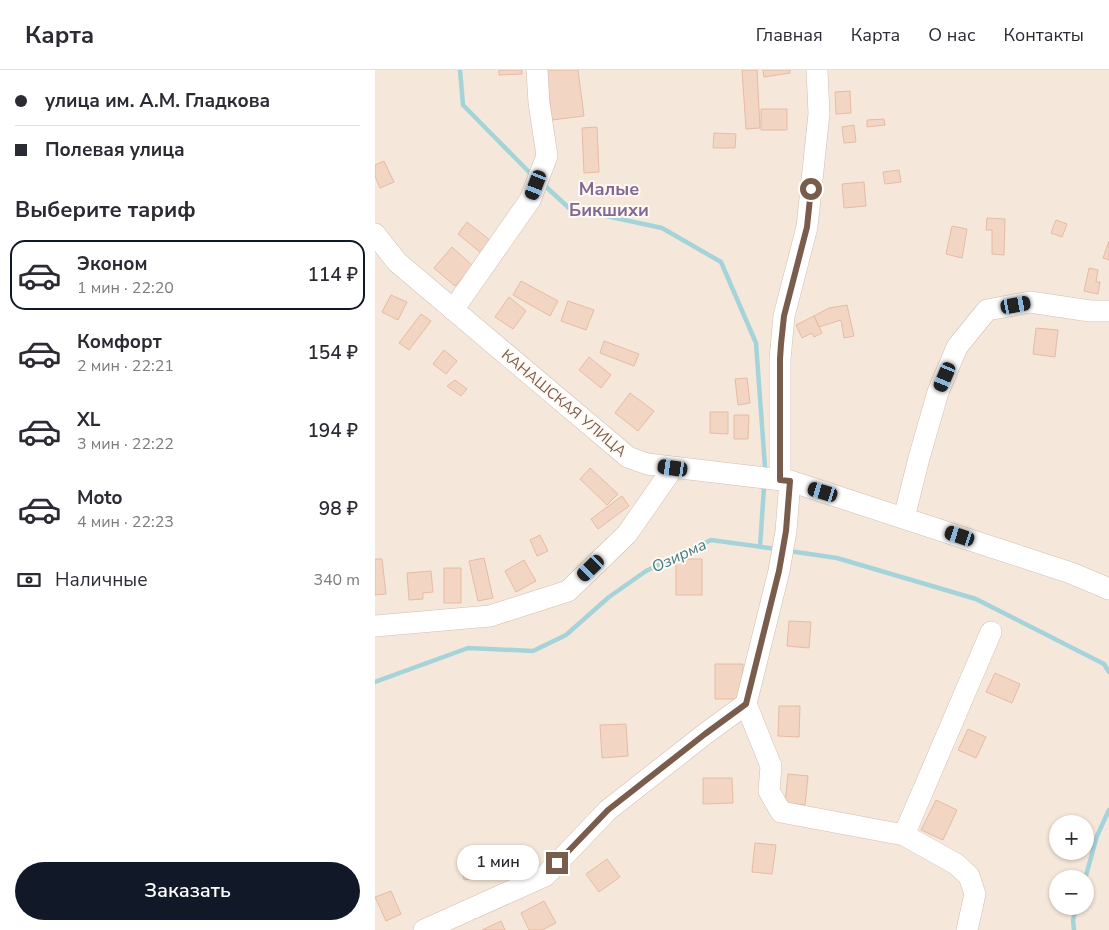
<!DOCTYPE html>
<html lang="ru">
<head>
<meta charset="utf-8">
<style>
	body { margin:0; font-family:"Nunito Sans",sans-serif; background:#f2f2f3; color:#2b2b33; height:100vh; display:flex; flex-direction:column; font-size:19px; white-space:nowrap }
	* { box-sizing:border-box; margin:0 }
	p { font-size:16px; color:#7c7c81 }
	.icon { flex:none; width:28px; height:28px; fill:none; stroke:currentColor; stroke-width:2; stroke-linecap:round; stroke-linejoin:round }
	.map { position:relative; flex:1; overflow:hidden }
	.panel { display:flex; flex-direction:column; background:#fff; width:375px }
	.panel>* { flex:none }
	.top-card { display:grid; align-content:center; height:110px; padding:0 15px; background:#fff }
	.tools { position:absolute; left:674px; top:745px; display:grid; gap:10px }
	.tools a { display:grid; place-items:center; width:45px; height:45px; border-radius:50%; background:#fff; box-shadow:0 1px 4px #0004; font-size:25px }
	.end { position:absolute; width:22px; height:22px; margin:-11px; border:6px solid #7a5c4d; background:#fff; box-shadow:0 0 0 2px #fff }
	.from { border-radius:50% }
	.bubble { position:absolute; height:35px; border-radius:18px; background:#fff; box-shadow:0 1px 4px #0004; font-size:16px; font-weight:600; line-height:35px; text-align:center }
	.car { position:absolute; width:15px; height:30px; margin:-15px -8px; border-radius:6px; box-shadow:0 0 4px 1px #0007; background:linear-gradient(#222 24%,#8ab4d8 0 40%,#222 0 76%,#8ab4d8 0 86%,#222 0) }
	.top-card b { display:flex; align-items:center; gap:18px; height:48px; font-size:19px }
	.top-card b+b { border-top:1px solid #e1e1e2 }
	.top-card i { width:12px; height:12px; background:#2b2b33 }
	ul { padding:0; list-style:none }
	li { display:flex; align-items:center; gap:15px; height:70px; margin:0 10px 8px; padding:0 5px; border:2px solid transparent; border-radius:15px }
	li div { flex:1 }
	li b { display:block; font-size:19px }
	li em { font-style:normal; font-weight:600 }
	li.selected { border-color:#111827 }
	li>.icon { width:45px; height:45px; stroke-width:1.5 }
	h2 { padding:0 15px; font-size:22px; line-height:60px }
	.pay { display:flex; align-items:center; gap:12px; height:55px; padding:0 15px; font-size:19px }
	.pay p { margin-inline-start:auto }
	.cta { display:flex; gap:10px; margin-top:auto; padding:10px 15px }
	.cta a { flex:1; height:58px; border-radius:30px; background:#111827; color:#fff; font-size:20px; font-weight:600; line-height:58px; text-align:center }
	header { display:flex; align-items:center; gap:30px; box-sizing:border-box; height:70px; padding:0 25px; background:#fff; border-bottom:1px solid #e1e1e2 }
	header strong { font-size:24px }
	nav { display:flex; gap:28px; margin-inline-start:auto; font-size:18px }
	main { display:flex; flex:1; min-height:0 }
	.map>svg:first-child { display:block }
</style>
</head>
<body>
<header>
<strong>Карта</strong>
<nav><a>Главная</a><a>Карта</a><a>О нас</a><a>Контакты</a></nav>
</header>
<main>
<section class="panel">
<div class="top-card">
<b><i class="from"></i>улица им. А.М. Гладкова</b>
<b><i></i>Полевая улица</b>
</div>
<h2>Выберите тариф</h2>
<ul>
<li class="selected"><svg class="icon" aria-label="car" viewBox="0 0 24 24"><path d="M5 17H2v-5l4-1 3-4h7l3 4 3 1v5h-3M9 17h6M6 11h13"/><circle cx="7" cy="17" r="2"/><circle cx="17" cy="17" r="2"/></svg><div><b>Эконом</b><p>1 мин · 22:20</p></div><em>114 ₽</em></li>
<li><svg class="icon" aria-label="car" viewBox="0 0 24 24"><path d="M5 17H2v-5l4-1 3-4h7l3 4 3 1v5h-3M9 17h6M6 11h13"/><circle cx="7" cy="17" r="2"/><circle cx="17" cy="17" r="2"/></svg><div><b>Комфорт</b><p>2 мин · 22:21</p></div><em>154 ₽</em></li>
<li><svg class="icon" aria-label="car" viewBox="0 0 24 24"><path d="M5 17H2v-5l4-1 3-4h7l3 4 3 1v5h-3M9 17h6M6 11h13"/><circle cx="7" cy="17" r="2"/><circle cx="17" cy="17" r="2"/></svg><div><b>XL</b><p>3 мин · 22:22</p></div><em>194 ₽</em></li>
<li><svg class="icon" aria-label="car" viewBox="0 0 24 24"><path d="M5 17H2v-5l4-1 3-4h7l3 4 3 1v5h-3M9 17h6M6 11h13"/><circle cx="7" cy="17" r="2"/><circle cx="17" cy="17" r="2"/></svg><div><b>Moto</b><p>4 мин · 22:23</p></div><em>98 ₽</em></li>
</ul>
<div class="pay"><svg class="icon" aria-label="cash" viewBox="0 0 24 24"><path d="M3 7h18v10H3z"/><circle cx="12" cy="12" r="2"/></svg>Наличные<p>340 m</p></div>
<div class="cta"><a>Заказать</a></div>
</section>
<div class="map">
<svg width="734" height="860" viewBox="0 0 734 860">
	<rect width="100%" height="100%" fill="#fdf6ec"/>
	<path fill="#f5e8da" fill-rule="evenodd" d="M0,0H734V860H0ZM682,754H710V781H682ZM682,809H710V836H682Z"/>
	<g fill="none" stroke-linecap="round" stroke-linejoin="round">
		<path stroke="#a5d3da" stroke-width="4.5" d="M85,0L88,35L156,104
			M169,115L194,138L287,158L346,192L381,273L390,397
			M385,477L389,417
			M414,481L462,488L601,529L729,594L734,602
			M0,612L93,578L158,581L191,565L234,527L271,501L336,470L401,479
			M710,809L722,766L734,740
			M699,860L698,850L702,836"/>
	</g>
	<path fill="#f3d5c3" stroke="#e6bba3" d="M124,0H147V4L124,5Z
		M171,0H203L209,46L177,50Z
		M367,0H382L385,58L371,59Z
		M388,0H415V3L389,7Z
		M475,21L476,43L461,44L460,22Z
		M386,39H412V60H386Z
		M509,49L510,55L492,57V50Z
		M479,55L481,72L469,73L467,57Z
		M222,57L224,102L209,103L207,58Z
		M339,63L361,64L360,78H338Z
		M9,91L19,112L5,118L0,106V95Z
		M524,100L526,112L510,114L508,102Z
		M489,112L491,136L469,138L467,114Z
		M612,148L630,149L629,185L617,184V160H611Z
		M681,150L692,154L687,167L676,163Z
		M92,152L116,171L106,183L83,164Z
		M577,156L592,159L587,188L571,184Z
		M734,171V190L728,188Z
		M77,177L98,196L80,216L59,198Z
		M714,198L723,200L721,212H725L723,224L709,221Z
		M146,211L183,231L175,246L138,225Z
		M16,225L32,232L23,250L7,242Z
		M134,227L151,241L138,259L120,247Z
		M193,231L219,240L211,260L186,251Z
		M472,235L479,266L469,268L466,250L444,257L439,246L454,238Z
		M46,244L56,251L34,280L24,273Z
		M439,246L447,263L439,267L437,263L427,268L421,255Z
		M661,258L683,260L680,287L658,284Z
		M229,271L264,284L259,296L225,283Z
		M69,280L82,291L71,304L58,294Z
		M214,287L236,305L226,318L204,300Z
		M372,308L375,333L363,335L360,309Z
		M80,310L92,319L86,326L72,316Z
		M255,323L279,341L263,361L240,343Z
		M335,342H353V364L335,363Z
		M359,345H374L373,369H359Z
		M215,398L243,424L232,435L205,409Z
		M247,426L254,436L223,459L216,449Z
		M165,465L173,481L162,486L155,470Z
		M109,488L118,528L103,531L94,491Z
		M0,489H7L11,524L0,525Z
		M301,489H327V525H301Z
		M149,490L161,511L141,522L130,501Z
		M69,498H86V533H69Z
		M56,501L58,522L48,523V529L34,530L32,503Z
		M414,551L436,552L434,578L412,576Z
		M340,594H368L367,629H340Z
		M620,603L645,614L637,633L611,622Z
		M404,636H425L424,667L403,666Z
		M251,654L253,686L227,688L225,655Z
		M593,659L611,667L601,688L583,680Z
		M413,704L433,706L430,735L410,733Z
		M328,708H357L358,733L328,734Z
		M561,730L582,740L568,770L546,760Z
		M380,773L401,775L397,804L377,802Z
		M124,780H142V804L123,803Z
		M102,785L106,807L89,810L85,788Z
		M232,789L245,807L224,822L211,804Z
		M16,821L26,844L11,851L0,827Z
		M169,831L181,853L167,860H154L146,843Z
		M126,851L130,860H107Z"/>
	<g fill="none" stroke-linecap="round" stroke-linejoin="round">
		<g stroke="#d1beb0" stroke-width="22">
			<path id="minor" d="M0,164L22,192L253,387L272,394L415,411L696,503L734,519
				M78,240L155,130L172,86L164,33L162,0
				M405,410V289L409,246L432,157L444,44L442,0
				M529,448L544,388L563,322L582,277L612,240L655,232L715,241H734
				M0,556L115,546L193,521L252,464L298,398
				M371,634L404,501L411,461L415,411
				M529,765L616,562
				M49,860L170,806L233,740L330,664L371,634L396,696L394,721L406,742L529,765L581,794L594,806L600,824L592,860"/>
		</g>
		<use href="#minor" stroke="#fff" stroke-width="21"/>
	</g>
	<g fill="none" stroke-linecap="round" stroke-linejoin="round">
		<path stroke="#7a5c4d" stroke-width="6" d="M182,793L233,740L330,664L371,634L404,501L411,461L415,411L405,410V289L406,274L409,246L432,157L436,119"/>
	</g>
	<g text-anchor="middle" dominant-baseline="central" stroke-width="4" stroke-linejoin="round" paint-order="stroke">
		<g font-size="15" fill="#7a5c4d" stroke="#fffaf3">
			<text transform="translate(189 333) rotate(40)">КАНАШСКАЯ УЛИЦА</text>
		</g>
		<g font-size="16" font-style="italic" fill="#437c86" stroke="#fffaf3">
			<text transform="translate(304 486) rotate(-25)">Озирма</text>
		</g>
		<g font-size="18" font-weight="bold" fill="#846695" stroke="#fffaf3">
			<text x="234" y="119">Малые<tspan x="234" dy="21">Бикшихи</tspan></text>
		</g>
	</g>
</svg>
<div class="tools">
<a>+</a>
<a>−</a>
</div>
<i class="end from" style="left:436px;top:119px"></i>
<i class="end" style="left:182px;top:793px"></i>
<div class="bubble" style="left:82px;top:775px;width:82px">1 мин</div>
<i class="car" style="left:161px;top:115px;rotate:201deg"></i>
<i class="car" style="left:641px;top:235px;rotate:80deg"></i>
<i class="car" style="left:570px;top:307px;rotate:203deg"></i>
<i class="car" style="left:298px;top:398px;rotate:278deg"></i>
<i class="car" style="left:448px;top:422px;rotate:287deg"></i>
<i class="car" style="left:585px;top:466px;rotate:288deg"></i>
<i class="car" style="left:216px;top:498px;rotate:226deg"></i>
</div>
</main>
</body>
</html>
